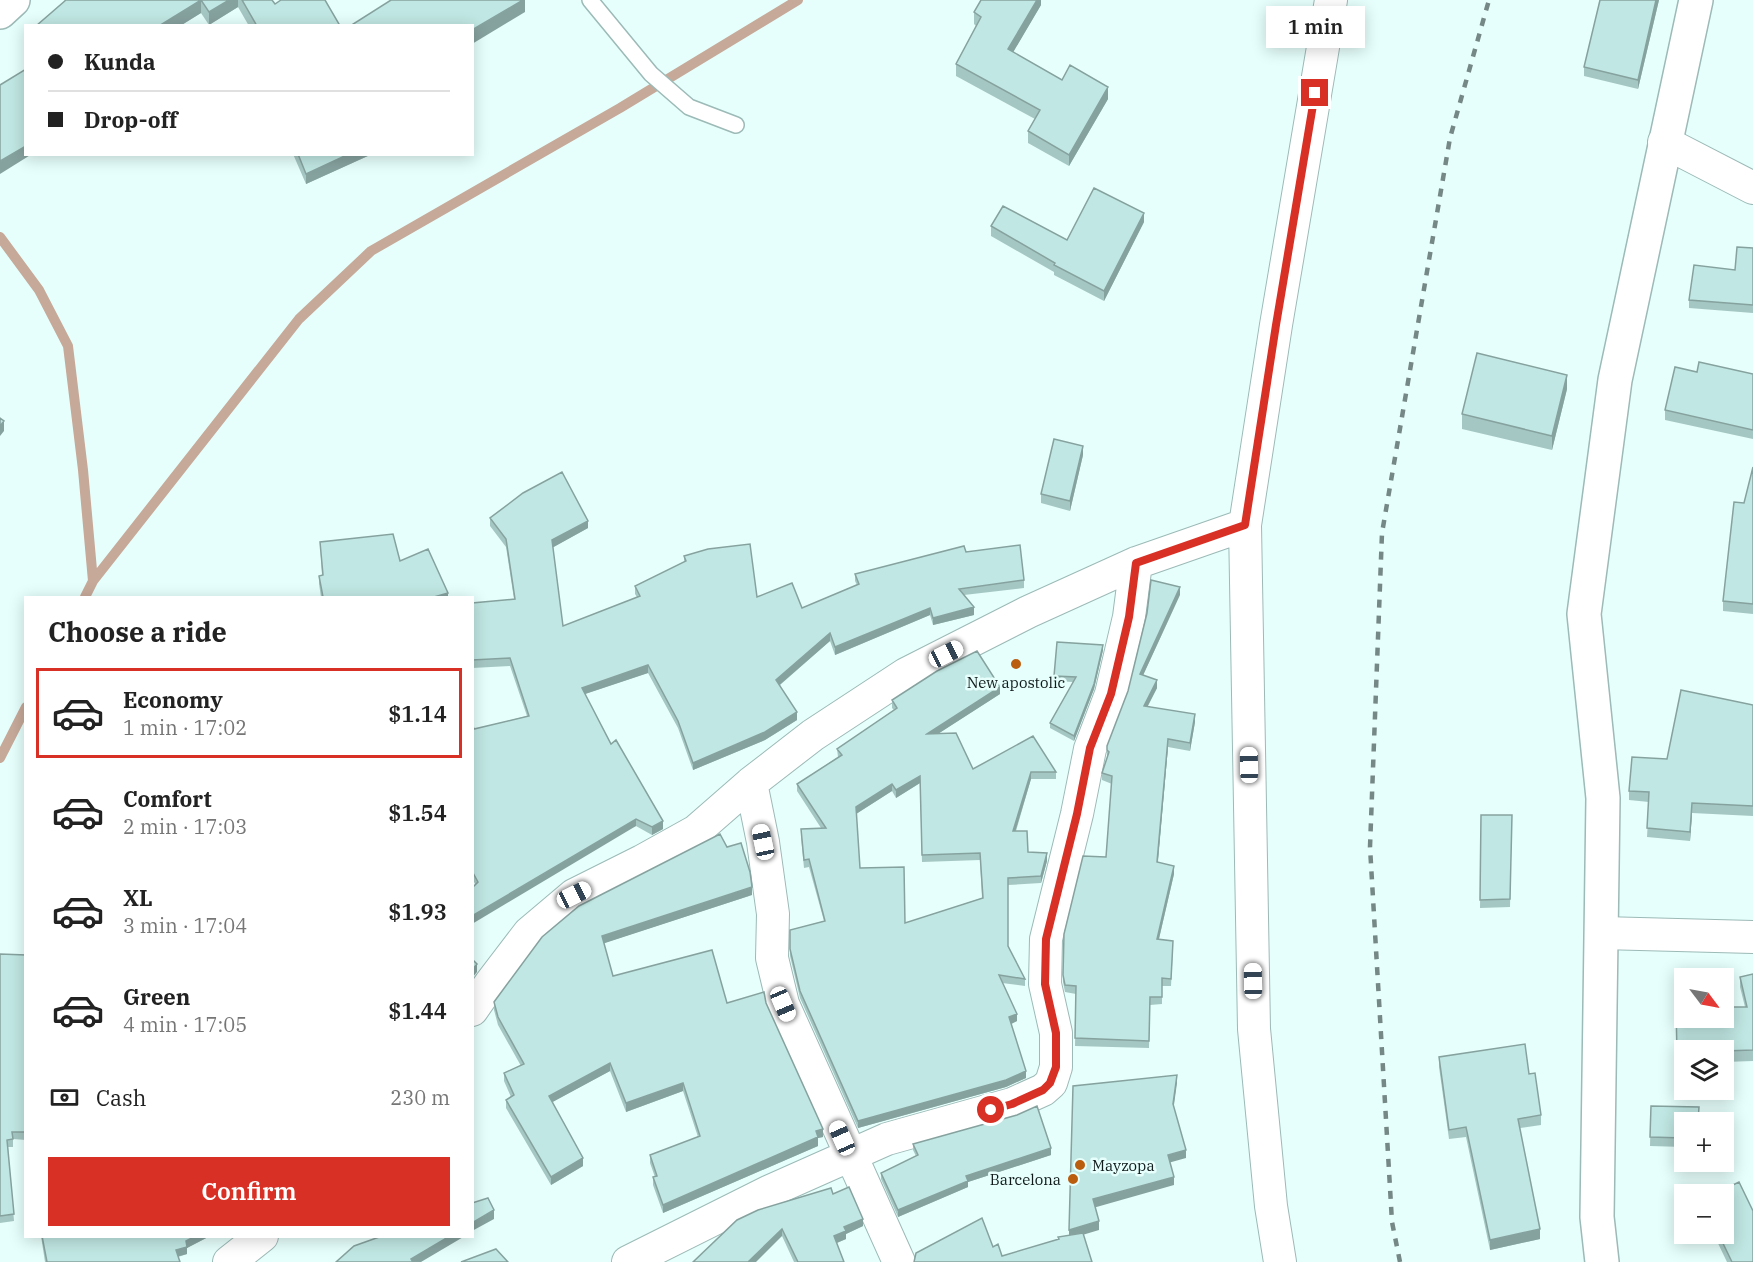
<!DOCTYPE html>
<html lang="en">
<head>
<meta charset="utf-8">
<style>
	body { margin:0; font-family:"IBM Plex Serif",serif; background:#f6f6f6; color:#222; height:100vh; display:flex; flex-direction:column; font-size:22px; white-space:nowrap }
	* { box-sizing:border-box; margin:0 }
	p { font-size:20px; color:#767676 }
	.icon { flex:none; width:33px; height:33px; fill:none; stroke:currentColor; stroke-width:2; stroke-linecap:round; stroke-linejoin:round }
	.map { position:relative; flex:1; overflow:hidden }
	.panel { position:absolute; left:24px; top:596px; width:450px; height:642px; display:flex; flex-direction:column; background:#fff; border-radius:0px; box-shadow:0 3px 15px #0003 }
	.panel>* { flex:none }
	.banner { position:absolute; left:24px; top:24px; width:450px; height:132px; border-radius:0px; box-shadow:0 3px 15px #0003; display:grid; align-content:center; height:132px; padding:0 24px; background:#fff }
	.needle { width:39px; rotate:122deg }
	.tools { position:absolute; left:1674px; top:968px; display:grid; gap:12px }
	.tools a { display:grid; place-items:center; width:60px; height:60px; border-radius:0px; background:#fff; box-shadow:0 3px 15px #0003; font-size:30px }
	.end { position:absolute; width:27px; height:27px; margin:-14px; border:8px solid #d93025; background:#fff; box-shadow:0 0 0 3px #fff }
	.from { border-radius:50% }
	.bubble { position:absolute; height:42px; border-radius:0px; background:#fff; box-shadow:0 3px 15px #0003; font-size:20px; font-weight:600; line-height:42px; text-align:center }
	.car { position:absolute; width:18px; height:36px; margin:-18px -9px; border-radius:8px; box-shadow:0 0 4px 2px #0007; background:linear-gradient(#fff 24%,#345 0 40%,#fff 0 76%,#345 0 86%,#fff 0) }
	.banner b { display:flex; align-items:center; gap:21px; height:57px; font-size:22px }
	.banner b+b { border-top:2px solid #e0e0e0 }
	.banner i { width:15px; height:15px; background:#222 }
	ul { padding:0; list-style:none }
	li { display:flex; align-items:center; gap:18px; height:90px; margin:0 12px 9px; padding:0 12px; border:3px solid transparent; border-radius:0px }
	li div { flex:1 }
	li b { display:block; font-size:22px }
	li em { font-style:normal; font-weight:600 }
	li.on { border-color:#d93025 }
	li>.icon { width:54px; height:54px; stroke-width:1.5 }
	h2 { padding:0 24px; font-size:27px; line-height:72px }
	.pay { display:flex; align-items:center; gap:15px; height:66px; padding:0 24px; font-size:22px }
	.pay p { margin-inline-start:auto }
	.action { display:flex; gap:12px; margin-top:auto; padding:12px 24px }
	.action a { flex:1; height:69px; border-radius:0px; background:#d93025; color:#fff; font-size:24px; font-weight:600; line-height:69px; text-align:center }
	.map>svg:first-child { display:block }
</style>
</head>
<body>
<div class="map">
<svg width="1753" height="1262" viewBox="0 0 1753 1262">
	<rect width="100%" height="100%" fill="#e6fffc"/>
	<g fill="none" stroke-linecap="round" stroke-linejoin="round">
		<path stroke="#c6a999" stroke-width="10" d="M0,237L39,290L68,346L83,470L93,581
			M85,597L93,581L299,319L371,251L620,108L798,0
			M0,758L26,707"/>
		<g stroke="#9cbab7" stroke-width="18">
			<path id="service" d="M590,0L651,74L689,107L736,125"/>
		</g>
		<g stroke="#9cbab7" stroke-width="34">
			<path id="minor" d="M1664,142L1753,188
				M751,783L763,842L773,914L772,958L783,1004L899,1262
				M1602,933L1753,937
				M472,1010L490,984L529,933L574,895L642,861L696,831L751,783L813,735L906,674L1028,612L1136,563L1245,525
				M229,1262L262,1236
				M628,1262L770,1191L887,1139L1012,1104L1043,1090L1051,1083L1056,1067V1033L1045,984L1046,939L1077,814L1090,749L1111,694L1129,617L1136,563
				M1280,1262L1271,1206L1254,1029L1245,525L1276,325L1331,0"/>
		</g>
		<g stroke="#9cbab7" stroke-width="36">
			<path id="tertiary" d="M0,12L13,0
				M1602,1262L1597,1217L1603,798L1584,614L1615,380L1696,0"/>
		</g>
		<use href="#service" stroke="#fff" stroke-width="15"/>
		<use href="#minor" stroke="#fff" stroke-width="32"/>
		<use href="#tertiary" stroke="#fff" stroke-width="33"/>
		<path stroke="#768886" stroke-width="4.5" stroke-dasharray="8 8" stroke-linecap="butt" d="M1400,1262L1392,1222L1370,847L1382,533L1450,138L1489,0"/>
	</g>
	<path fill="#a5c7c3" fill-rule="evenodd" d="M64,0H272L275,4L339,26H249L238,7L209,25L201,13L180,26H36L65,1Z
		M1041,0V5L1013,52L1062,80L1108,99L1069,166L1028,143V131L1035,119L956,76V64L976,26L974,24V12Z
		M1600,0H1659L1638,89L1584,76V67Z
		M293,154H370V155L306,184Z
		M1144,222L1104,301L1054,275V272L991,236V226L1067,240Z
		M1753,248V313L1689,308V300L1735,270Z
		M1697,372L1753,374V439L1665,420V410Z
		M1567,389L1552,450L1462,429V414Z
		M1083,455L1070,511L1041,503V494Z
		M1753,467V614L1723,611V601Z
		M490,518L588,528L553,547L563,626L637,597L635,594V586L684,562V556L757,597L802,608L857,585L855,581V574L966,552L1024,580V588L964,595L974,615L933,625L930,615L835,655L830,641L780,685L797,720L765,740L693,770L678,728L648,673L585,694L611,744L663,829L652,835L636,826L476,885L472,879V723L474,729L527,716L510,666L472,668V603L514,599L506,547L490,526Z
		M320,542L400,561L448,597H321L319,584V576L322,575Z
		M1180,595L1143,675L1157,688L1148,706L1195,722L1190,751L1168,747L1158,862L1174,874L1159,939L1173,948L1171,986H1162V1004L1150,1005L1149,1048L1075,1046L1076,994L1065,992L1063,982L1064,934L1106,857L1112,784L1102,780V773L1107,758V750Z
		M1057,642L1103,650L1094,689L1074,741L1050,728V723L1073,682L1054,681Z
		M1000,694L939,733L973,769L1056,772V779H1031L1016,831L1028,852L1047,861L1041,883L1008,885V946L1025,979V986L1002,983L1017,1021L1011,1024L1026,1078L1006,1087L858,1128L800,998L790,956V930L824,921L809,867L804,868L801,837V829L821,828L797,791V784L838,757L837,749L894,710L892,708V700ZM920,783L922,862L980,860L982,898L905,923L860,868L856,814L892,791L896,798Z
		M1753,705V816L1692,813L1690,841L1647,837L1649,802L1629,800V791L1667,759Z
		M1481,815H1512L1510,907L1480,908Z
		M752,895L604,943L613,976L727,1003H766L823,1137L818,1138V1146L663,1213L653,1185V1177H655L650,1163V1155L698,1137L683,1091L626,1112L610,1071L552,1102L583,1166L551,1185L506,1108V1100L511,1097L504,1081V1073L521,1066L498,1025L494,1010V1002L542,937Z
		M0,954L26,955V1140L13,1139V1147H8L14,1221L0,1223Z
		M1753,974V1061L1724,1062V1050H1684V1063H1677L1676,1008L1745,1007L1740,987V977Z
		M1439,1057L1529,1074L1541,1115V1125L1520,1128L1540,1239L1490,1250L1466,1137L1449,1139L1439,1067Z
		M1651,1106L1684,1122V1147L1650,1146Z
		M913,1144L1051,1155L968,1182V1187L898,1217L881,1179V1173L916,1156L913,1150Z
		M833,1194L863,1226L846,1234V1239L837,1243L844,1262H794L782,1236L693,1262Z
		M1713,1233H1724L1753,1262H1727Z
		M41,1236H210L187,1248V1254L178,1257L180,1262H45Z"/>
	<path fill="#86a29f" d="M201,0V13L180,26H159Z
		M229,0H238V7L209,25V12Z
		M523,0H525V12L472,44V30Z
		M1037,0H1041V5L1008,61V49Z
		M1656,0H1659L1638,89V80Z
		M1108,87V99L1069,166V155Z
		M26,146V154H32L0,174V161Z
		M349,154L370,155L306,184V174Z
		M1144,213V222L1104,301V291Z
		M1567,375V389L1552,450V436Z
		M4,421V431L0,436V426Z
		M1083,446V455L1070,511V501Z
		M588,521V528L552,548V540Z
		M1180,587V595L1140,682V674Z
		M448,593V597H434Z
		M974,607V615L933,625V618Z
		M930,608V615L835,655V647Z
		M830,633V641L776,688V680Z
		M1103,645V650L1094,689L1074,741V736Z
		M648,665V673L582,695V688Z
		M1157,680V688L1144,713V706Z
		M1000,687V694L927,741V734Z
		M797,712V720L765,740L693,770V763Z
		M1195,714V722L1190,751V743Z
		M1168,739V747L1157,870V862Z
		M1031,772V779L1013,839V831Z
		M920,776V783L896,798V790Z
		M892,784V791L856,814V807Z
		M1692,803V813L1690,841V832Z
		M636,819V826L472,924V916Z
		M663,821V829L652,835V827Z
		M1047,853V861L1041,883V876Z
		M1174,866V874L1157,947V939Z
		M752,887V895L602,944V936Z
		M477,964V972L472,978V970Z
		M1017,1014V1021L1009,1025V1017Z
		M610,1063V1071L549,1104V1096Z
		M1026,1071V1078L1006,1087L858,1128V1121Z
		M1177,1075V1083L1173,1112V1104Z
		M683,1083V1091L626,1112V1103Z
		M823,1129V1137L818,1138V1146L663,1213V1205L816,1131Z
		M1051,1148V1155L968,1182V1187L898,1217V1210L966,1176Z
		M1186,1150V1158L1168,1163V1155Z
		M583,1158V1166L551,1185V1177Z
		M1174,1177V1185L1093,1208V1199Z
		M494,1210V1219L472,1231V1223Z
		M863,1219V1226L846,1234V1239L834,1244V1236L844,1227Z
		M1099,1221V1230L1069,1239V1230Z
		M782,1229V1236L756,1262H748Z
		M1540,1229V1239L1490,1250V1240Z
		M196,1236H210L187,1248V1254L176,1257V1250L186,1241Z
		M450,1236H465L421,1262H411V1259Z"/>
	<path fill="#c0e7e3" stroke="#86a29f" stroke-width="1.5" fill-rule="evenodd" d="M66,0H201L159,26H36Z
		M201,0H229L209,12Z
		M242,0H272L275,4L281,0H325L339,24L336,26H257Z
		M391,0H523L472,30V26H350Z
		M981,0H1037L1008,49L1062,80L1070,65L1108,87L1069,155L1028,131L1040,110L956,64L981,17L974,12Z
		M1600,0H1656L1638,80L1584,67Z
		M26,69V146L0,161V85Z
		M298,154H349L306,174Z
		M1094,188L1144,213L1104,291L1054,265L1055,263L991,226L1003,206L1067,240Z
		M1737,247L1753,248V305L1689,300L1694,265L1735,270Z
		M1477,353L1567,375L1552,436L1462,414Z
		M1699,362L1753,374V430L1665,410L1675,367L1697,372Z
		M0,418L4,421L0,426Z
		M1054,439L1083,446L1070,501L1041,494Z
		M1753,467V604L1723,601L1734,502L1744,503Z
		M562,472L588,521L552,540L563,626L640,596L635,586L686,561L684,556L708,549L750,544L757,597L792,583L802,608L859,584L855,574L964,546L966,552L1020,545L1024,580L959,589L974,607L933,618L930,608L835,647L830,633L776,680L797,712L765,732L693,763L678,721L648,665L582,688L611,744L616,740L663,821L652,827L636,819L472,916V888L478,882L472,871V723L474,729L529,716L510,658L472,660V603L515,599L506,539L490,518L523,493Z
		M393,534L400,561L428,549L448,593L434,597H323L319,576L323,575L320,542Z
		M1151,580L1180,587L1140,674L1157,680L1144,706L1195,714L1190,743L1168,739L1157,862L1174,866L1157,939L1173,941L1171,979L1162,978V997H1150L1149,1041L1075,1038L1076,986L1065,985L1063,975L1064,934L1083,856L1106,857L1112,776L1102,773L1109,752L1107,750V746L1128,691L1147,613Z
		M1057,642L1103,645L1094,684L1074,736L1050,723L1076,677L1054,676Z
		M977,651L1000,687L927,734L956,733L973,769L1033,736L1056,772H1031L1013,831H1027L1028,852L1047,853L1041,876L1008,878V946L1025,979L999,975L1017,1014L1009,1017L1026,1071L1006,1080L858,1121L800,991L790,949V930L825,921L809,859L804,860L801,829L826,828L797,784L842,755L837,749L897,708L892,700L937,671ZM920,776L922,855L980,853L983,898L905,923L904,867L860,868L856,807L892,784L896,790Z
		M1681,690L1753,705V806L1692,803L1690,832L1647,828L1649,792L1629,791L1632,757L1667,759Z
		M1481,815H1512L1510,899L1480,900Z
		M720,834L727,847L741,843L750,872L752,887L602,936L613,976L712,950L727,1003L764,992L766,1003L823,1129L816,1131L818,1137L663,1205L653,1177L657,1176L650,1155L700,1136L683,1083L626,1103L610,1063L549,1096L583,1158L551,1177L506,1100L514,1095L504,1073L524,1064L498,1017L494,1002L542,937L579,906Z
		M0,954L26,955V1132H12L13,1139L7,1140L14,1214L0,1216Z
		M472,959L477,964L472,970Z
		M1753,974V1050L1724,1051V1050H1684V1052L1677,1053L1676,1008H1684V1017H1724V1007H1747L1740,977Z
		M1525,1044L1529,1074L1535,1073L1541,1115L1518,1119L1540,1229L1490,1240L1466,1127L1449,1130L1439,1057Z
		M1177,1075L1173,1104L1186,1150L1168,1155L1174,1177L1093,1199L1099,1221L1069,1230L1073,1086Z
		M1037,1106L1051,1148L966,1176L968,1181L898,1210L881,1173L918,1155L913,1144L1017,1115Z
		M1651,1106L1699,1107L1698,1122H1684V1138L1650,1137Z
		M1739,1182L1753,1211V1262H1732L1718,1233H1724V1194H1714Z
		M849,1187L863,1219L844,1227L846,1231L834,1236L844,1262H798L782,1229L748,1262H693L737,1220L758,1210L831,1188L833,1194Z
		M488,1198L494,1210L472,1223V1203Z
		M982,1218L993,1247L998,1244L1002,1256L1059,1239L1058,1237L1083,1233L1092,1262H914L916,1253Z
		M42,1236H196L186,1241L187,1247L176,1250L180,1262H47Z
		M382,1236H450L411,1259L413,1262H336L354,1246Z
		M496,1249L508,1262H461Z"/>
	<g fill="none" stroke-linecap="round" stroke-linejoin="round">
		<path stroke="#d93025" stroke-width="8" d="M991,1110L1012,1104L1043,1090L1050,1083L1056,1067V1033L1045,984L1046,939L1077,814L1090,748L1111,694L1129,617L1136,563L1245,525L1276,325L1315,93"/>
	</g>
	<g fill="#ba5d0f" stroke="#e6fffc" stroke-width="2">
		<circle cx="1016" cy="664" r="6"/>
		<circle cx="1080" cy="1165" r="6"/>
		<circle cx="1073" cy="1179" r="6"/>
	</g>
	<g text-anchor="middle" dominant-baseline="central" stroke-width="5" stroke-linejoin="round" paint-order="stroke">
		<g font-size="15" fill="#0f1a19" stroke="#e6fffc">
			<text x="1016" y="682">New apostolic</text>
			<text x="1092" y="1165" text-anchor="start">Mayzopa</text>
			<text x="1061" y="1179" text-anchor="end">Barcelona</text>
		</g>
	</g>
</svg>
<div class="tools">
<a><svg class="needle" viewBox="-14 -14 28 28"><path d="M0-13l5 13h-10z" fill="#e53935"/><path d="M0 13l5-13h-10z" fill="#767676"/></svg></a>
<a><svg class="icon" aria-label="layers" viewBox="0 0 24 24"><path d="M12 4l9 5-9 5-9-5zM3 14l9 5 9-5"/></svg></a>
<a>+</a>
<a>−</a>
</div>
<i class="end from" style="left:991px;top:1110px"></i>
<i class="end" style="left:1315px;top:93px"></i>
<div class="bubble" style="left:1266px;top:6px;width:99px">1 min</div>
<i class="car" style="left:946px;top:654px;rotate:63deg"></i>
<i class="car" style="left:1249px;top:765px;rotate:359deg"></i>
<i class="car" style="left:763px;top:842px;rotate:348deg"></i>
<i class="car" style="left:574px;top:895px;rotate:63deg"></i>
<i class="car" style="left:1253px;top:981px;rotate:359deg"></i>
<i class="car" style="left:783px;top:1004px;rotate:157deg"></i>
<i class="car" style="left:842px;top:1138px;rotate:336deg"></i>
<div class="banner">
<b><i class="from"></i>Kunda</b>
<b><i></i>Drop-off</b>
</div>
<section class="panel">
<h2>Choose a ride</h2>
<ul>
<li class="on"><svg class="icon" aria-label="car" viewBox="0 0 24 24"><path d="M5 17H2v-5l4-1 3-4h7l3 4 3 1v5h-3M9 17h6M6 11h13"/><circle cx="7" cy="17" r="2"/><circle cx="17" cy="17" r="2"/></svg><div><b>Economy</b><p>1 min · 17:02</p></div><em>$1.14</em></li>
<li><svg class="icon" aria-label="car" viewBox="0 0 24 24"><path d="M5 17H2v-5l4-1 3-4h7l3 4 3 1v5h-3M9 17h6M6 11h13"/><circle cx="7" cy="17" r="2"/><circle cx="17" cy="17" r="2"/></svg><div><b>Comfort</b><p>2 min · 17:03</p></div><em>$1.54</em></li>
<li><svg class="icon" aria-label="car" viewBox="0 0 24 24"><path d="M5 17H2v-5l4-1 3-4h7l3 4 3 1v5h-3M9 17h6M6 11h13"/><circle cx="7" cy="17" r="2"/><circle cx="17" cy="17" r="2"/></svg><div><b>XL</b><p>3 min · 17:04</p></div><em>$1.93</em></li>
<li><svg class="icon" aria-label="car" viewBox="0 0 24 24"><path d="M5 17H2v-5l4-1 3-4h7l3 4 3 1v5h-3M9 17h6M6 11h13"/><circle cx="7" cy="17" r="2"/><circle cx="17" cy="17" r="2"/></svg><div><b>Green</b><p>4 min · 17:05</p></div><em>$1.44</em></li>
</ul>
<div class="pay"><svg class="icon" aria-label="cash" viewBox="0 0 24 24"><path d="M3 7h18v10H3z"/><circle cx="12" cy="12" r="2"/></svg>Cash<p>230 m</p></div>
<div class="action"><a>Confirm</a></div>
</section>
</div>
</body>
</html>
